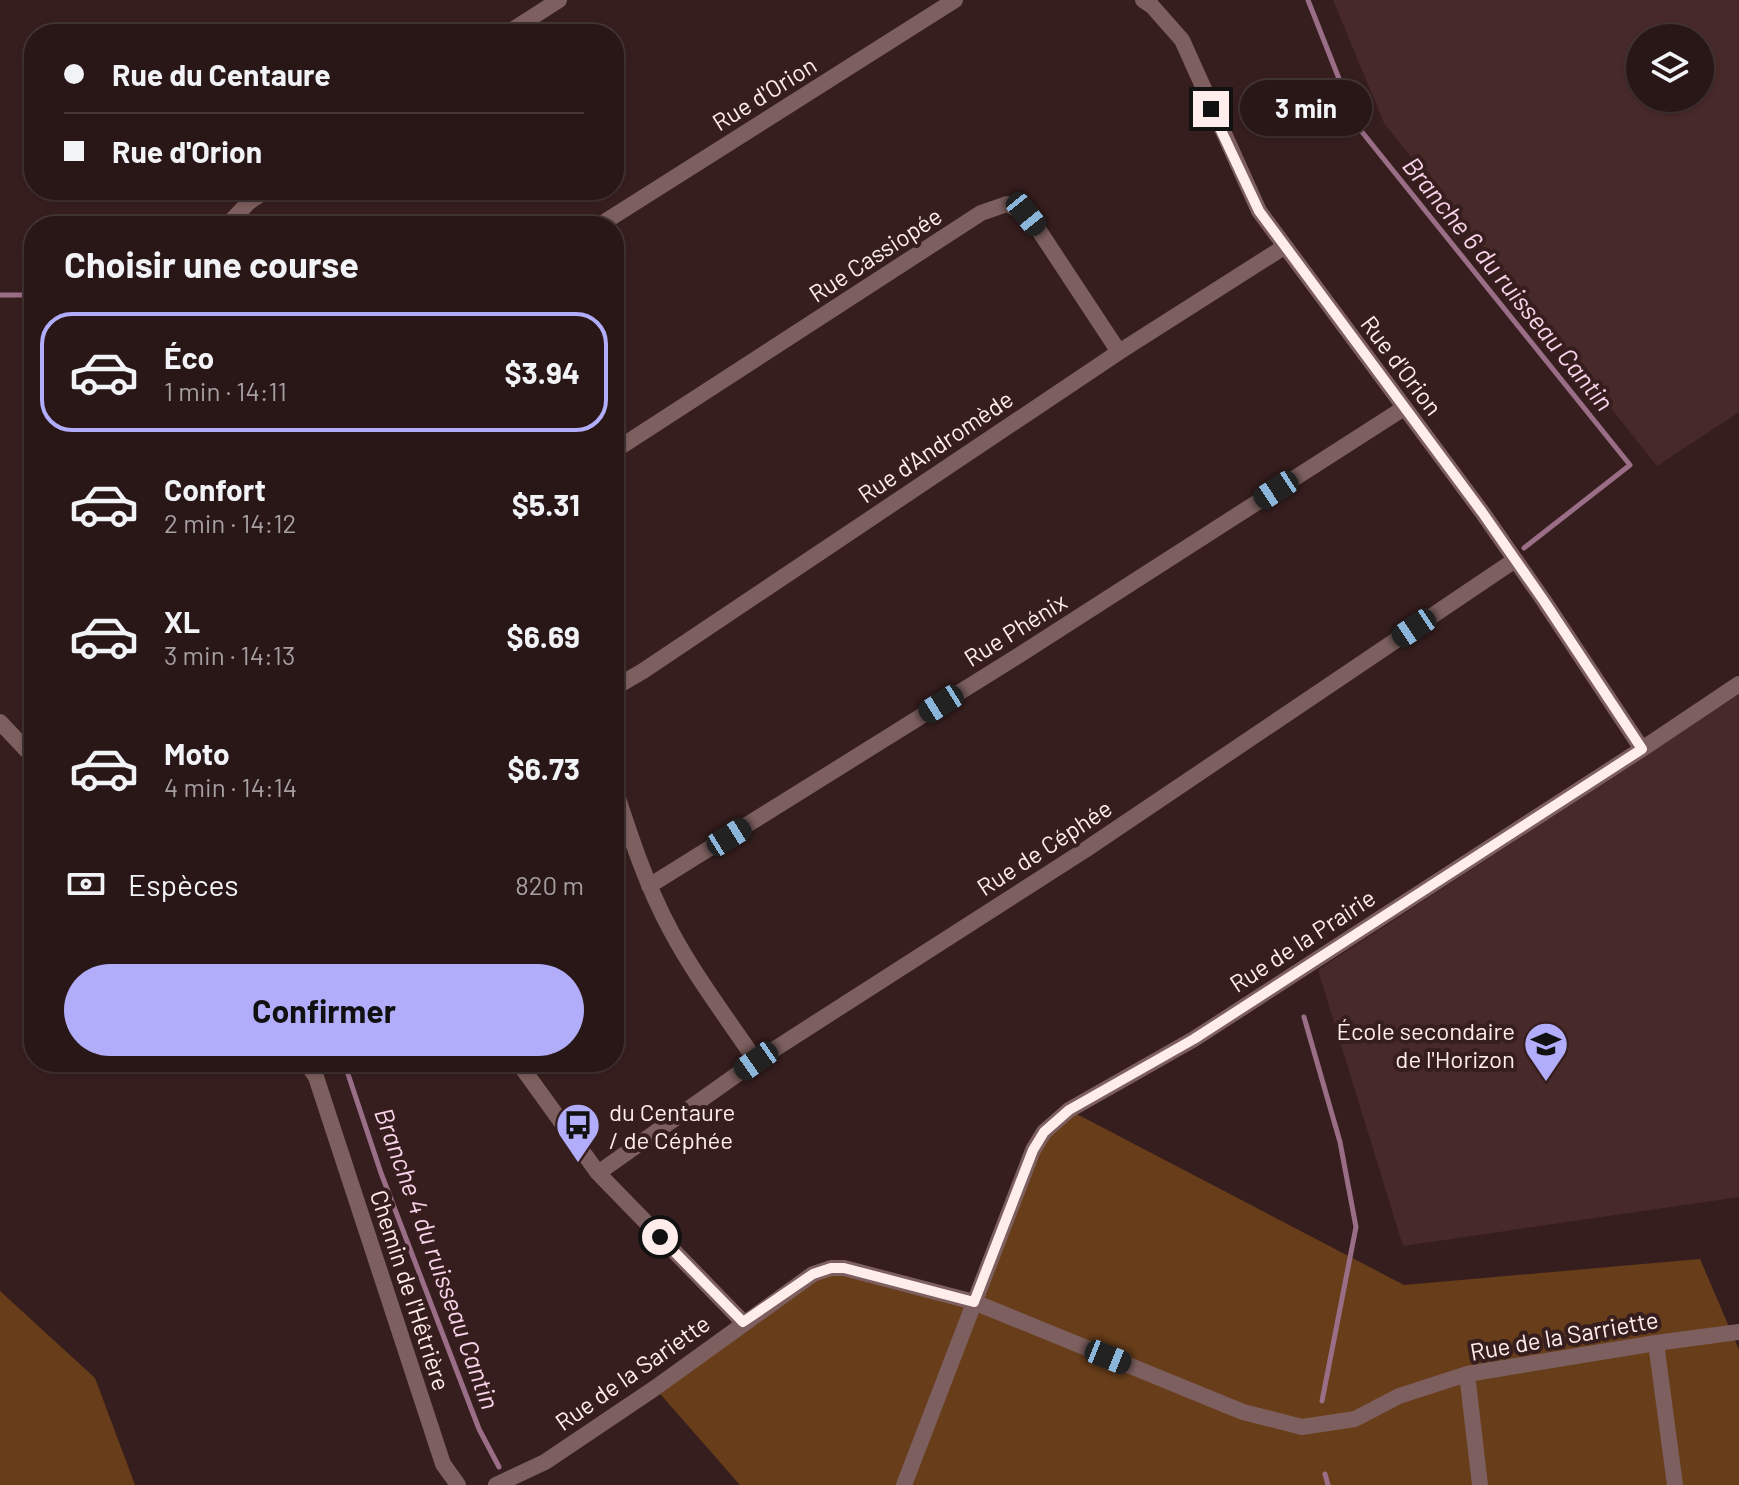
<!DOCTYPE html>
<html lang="fr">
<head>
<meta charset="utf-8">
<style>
	body { margin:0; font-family:Barlow,sans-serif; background:#352323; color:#f1f3f6; height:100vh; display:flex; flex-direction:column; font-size:30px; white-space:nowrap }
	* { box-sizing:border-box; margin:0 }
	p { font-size:26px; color:#a59fa1 }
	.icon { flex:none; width:44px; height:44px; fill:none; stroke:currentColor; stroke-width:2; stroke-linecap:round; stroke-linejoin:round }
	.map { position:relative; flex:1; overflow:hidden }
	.details { position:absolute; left:24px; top:216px; width:600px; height:856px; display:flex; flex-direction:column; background:#291616; border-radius:32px; box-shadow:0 2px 6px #0004,0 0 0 2px #453535 }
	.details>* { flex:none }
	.top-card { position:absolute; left:24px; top:24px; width:600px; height:176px; border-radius:32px; box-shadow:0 2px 6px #0004,0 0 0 2px #453535; display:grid; align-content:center; height:176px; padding:0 40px; background:#291616 }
	.tools { position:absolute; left:1626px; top:24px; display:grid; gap:16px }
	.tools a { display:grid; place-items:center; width:88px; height:88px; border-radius:50%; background:#291616; box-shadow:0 2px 6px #0004,0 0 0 2px #453535; font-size:40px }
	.end { position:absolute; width:36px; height:36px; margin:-18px; border:10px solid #ffedec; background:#111; box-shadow:0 0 0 4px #111 }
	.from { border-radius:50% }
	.bubble { position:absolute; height:56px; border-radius:28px; background:#291616; box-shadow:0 2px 6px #0004,0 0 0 2px #453535; font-size:26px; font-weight:700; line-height:56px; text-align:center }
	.car { position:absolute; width:24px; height:48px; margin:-24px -12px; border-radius:10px; box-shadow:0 0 6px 2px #0007; background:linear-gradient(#222 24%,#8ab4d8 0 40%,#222 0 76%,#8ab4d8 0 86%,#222 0) }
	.top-card b { display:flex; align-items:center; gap:28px; height:76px; font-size:30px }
	.top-card b+b { border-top:2px solid #453535 }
	.top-card i { width:20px; height:20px; background:#f1f3f6 }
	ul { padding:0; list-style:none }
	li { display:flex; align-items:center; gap:24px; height:120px; margin:0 16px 12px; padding:0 24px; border:4px solid transparent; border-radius:32px }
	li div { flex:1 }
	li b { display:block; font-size:30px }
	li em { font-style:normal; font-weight:700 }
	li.active { border-color:#b1adfa }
	li>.icon { width:72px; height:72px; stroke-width:1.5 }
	h2 { padding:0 40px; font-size:36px; line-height:96px }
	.pay { display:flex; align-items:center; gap:20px; height:88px; padding:0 40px; font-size:30px }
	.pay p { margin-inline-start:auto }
	.cta { display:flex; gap:16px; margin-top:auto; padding:16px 40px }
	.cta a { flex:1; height:92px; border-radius:48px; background:#b1adfa; color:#111; font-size:32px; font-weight:700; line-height:92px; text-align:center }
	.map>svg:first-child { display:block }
</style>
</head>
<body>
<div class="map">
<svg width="1739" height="1485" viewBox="0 0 1739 1485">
	<rect width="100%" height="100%" fill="#371e1e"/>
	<path fill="#482929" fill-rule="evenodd" d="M1333,0H1739V412L1657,466L1384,123ZM1640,38H1700V98H1640Z
		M1739,694V1197L1403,1246L1318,970Z"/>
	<path fill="#683d1a" d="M1069,1110L1404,1285L1700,1259L1739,1350V1485H740L655,1388L831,1268L974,1301L1033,1150Z
		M0,1291L95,1378L135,1485H0Z"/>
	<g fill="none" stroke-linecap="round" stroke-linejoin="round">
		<path stroke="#9b6e88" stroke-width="5" d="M1308,0L1358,127L1630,465L1524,548
			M0,295H34
			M1304,1017L1340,1142L1356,1227L1322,1401
			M344,1062L381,1173L479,1429L499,1467
			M1325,1474L1328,1485"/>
		<path stroke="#7c5f5e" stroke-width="16" d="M1143,0L1152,6L1182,40L1259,211L1482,512L1544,601L1642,749
			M506,34L559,0
			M233,226L232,220L249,202L267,190
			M598,226L955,0
			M614,451L981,213L1007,204L1026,214L1038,229L1119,352
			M614,688L643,671L1119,352L1284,247
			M0,722L34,758
			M614,786C630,835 646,885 671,931C695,976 727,1018 756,1061
			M649,886L1021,654L1404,408
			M306,1062L316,1077L443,1464L458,1485
			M518,1062L598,1173L743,1322
			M598,1173L756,1061L1085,850L1515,560
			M1656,1343L1675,1485
			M1467,1374L1480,1485
			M496,1485L545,1462L655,1388L813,1274L831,1268H844L974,1302L1243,1412L1302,1427L1355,1419L1399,1396L1467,1374L1656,1343L1739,1332
			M904,1485L1033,1150L1044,1132L1069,1110L1194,1039L1642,749L1739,684"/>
	</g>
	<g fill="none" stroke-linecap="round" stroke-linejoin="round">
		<path stroke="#ffedec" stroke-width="10" d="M660,1237L743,1322L813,1274L831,1268H844L974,1302L1033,1150L1044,1132L1069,1110L1194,1039L1642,749L1544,601L1482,512L1259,211L1211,109"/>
	</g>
	<defs>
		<g id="school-pin" transform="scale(2.3)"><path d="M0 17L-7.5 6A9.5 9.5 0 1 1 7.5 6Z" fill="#b1adfa" stroke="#371e1e"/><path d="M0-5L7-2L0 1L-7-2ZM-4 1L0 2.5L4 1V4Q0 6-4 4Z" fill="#111"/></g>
		<g id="bus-pin" transform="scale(2.3)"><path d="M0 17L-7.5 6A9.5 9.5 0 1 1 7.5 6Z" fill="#b1adfa" stroke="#371e1e"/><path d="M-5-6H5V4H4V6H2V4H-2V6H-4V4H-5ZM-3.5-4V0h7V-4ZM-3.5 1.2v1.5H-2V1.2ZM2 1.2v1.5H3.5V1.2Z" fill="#111"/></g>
	</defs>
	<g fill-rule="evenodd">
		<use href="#school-pin" x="1546" y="1044"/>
		<use href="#bus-pin" x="578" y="1125"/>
	</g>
	<g text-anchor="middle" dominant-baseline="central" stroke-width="8" stroke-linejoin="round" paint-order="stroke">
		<g font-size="24" fill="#ffedec" stroke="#371e1e">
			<text transform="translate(764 93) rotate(-32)">Rue d'Orion</text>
			<text transform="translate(875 254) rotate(-33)">Rue Cassiopée</text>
			<text transform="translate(1402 365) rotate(53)">Rue d'Orion</text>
			<text transform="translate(935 446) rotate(-34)">Rue d'Andromède</text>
			<text transform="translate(1015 629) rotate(-32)">Rue Phénix</text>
			<text transform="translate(1044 847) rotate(-33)">Rue de Céphée</text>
			<text transform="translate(1302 940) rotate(-33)">Rue de la Prairie</text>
			<text transform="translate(411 1290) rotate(72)">Chemin de l'Hêtrière</text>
			<text transform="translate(1564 1335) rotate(-10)">Rue de la Sarriette</text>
			<text transform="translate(632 1372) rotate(-35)">Rue de la Sariette</text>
		</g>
		<g font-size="24" fill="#ffedec" stroke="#371e1e" text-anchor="end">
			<text x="1515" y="1030">École secondaire<tspan x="1515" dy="28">de l'Horizon</tspan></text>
			<text x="609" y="1111" text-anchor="start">du Centaure<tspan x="609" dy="28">/ de Céphée</tspan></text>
		</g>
		<g font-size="26" font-style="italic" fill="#f8d3e9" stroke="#371e1e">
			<text transform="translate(1509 283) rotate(51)">Branche 6 du ruisseau Cantin</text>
			<text transform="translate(438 1258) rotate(70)">Branche 4 du ruisseau Cantin</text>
		</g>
	</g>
</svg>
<div class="tools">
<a><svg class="icon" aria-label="layers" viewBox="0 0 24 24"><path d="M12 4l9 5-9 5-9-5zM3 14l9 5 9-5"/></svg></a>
</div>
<i class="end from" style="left:660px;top:1237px"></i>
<i class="end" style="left:1211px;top:109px"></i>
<div class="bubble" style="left:1240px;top:80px;width:132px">3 min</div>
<i class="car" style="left:1026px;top:214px;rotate:141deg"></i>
<i class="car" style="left:1276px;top:490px;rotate:237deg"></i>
<i class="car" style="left:1414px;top:628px;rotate:236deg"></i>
<i class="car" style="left:941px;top:704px;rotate:238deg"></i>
<i class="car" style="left:729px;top:837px;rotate:58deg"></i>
<i class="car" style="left:756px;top:1061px;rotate:235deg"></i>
<i class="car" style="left:1108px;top:1357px;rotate:112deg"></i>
<div class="top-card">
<b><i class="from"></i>Rue du Centaure</b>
<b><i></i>Rue d'Orion</b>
</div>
<section class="details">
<h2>Choisir une course</h2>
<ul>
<li class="active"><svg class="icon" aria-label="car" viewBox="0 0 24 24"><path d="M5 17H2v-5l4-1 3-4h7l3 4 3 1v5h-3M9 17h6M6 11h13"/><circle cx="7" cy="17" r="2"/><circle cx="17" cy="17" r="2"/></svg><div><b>Éco</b><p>1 min · 14:11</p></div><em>$3.94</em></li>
<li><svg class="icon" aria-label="car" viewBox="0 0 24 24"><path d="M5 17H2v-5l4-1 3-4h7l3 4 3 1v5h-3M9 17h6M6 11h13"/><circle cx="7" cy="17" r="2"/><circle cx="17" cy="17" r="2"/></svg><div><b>Confort</b><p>2 min · 14:12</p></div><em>$5.31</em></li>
<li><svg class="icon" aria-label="car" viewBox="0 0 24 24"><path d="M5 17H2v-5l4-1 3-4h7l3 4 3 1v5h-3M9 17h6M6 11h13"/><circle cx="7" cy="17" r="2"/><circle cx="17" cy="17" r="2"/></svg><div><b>XL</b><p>3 min · 14:13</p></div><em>$6.69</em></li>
<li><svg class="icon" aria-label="car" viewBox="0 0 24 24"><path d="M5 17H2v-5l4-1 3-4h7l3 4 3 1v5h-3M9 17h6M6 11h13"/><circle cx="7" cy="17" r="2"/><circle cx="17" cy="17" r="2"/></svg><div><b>Moto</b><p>4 min · 14:14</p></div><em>$6.73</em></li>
</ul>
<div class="pay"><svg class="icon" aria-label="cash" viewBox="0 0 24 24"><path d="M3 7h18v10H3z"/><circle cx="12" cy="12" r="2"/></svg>Espèces<p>820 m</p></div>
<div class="cta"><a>Confirmer</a></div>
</section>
</div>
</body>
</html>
